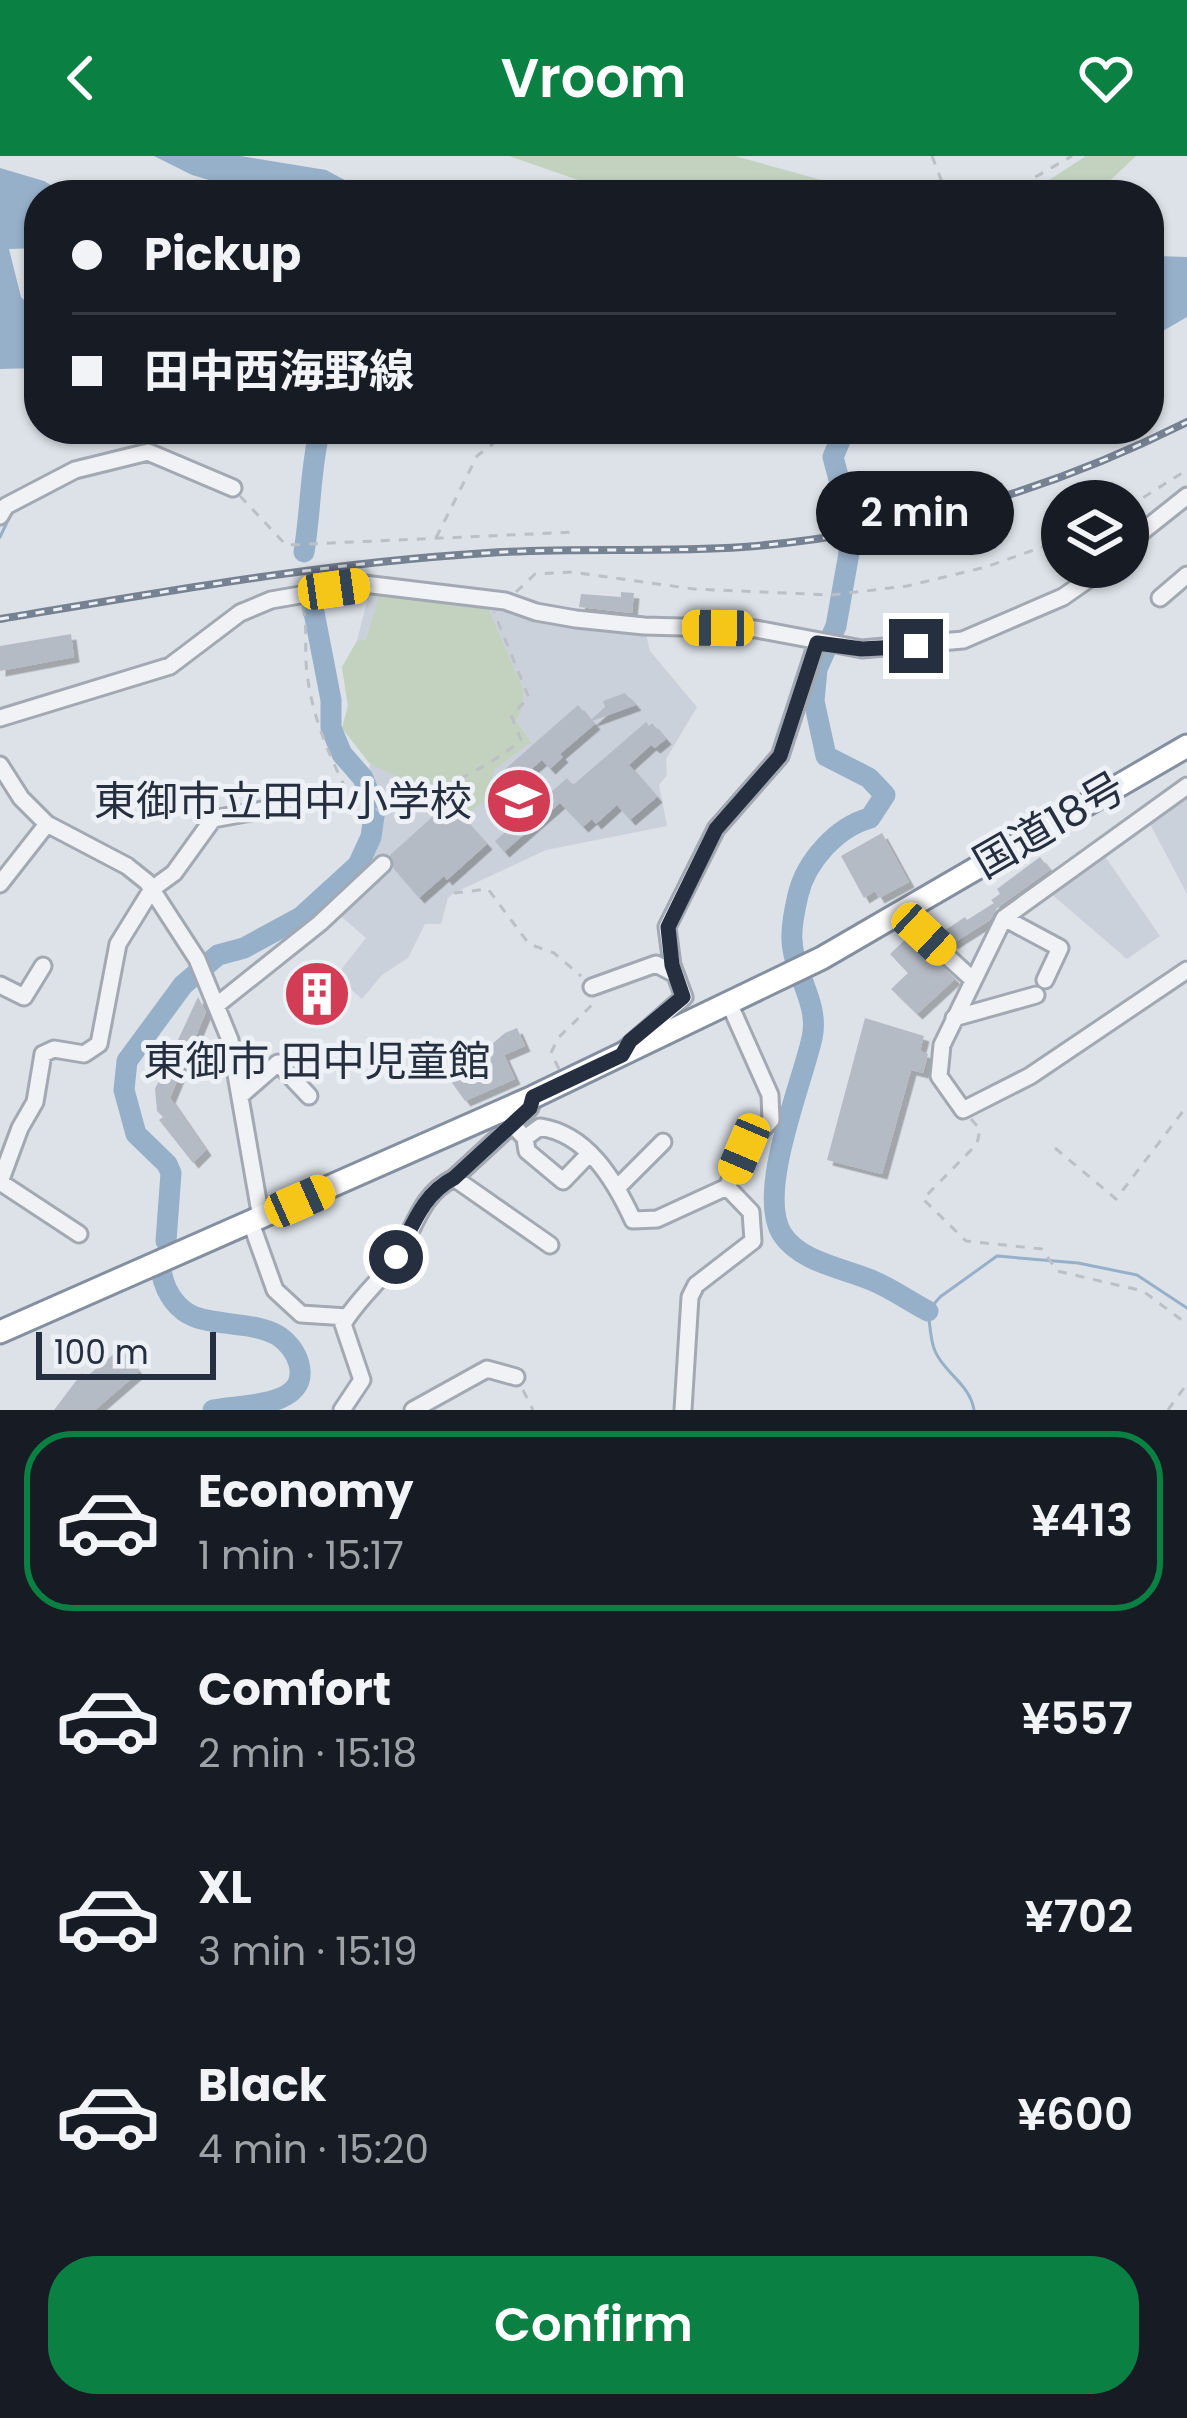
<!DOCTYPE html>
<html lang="en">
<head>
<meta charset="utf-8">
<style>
	body { margin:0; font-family:Poppins,"Noto Sans JP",sans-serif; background:#20242c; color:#f1f3f6; height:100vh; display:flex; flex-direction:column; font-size:45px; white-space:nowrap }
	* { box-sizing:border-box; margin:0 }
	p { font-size:39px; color:#9ea1a6 }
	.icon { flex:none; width:66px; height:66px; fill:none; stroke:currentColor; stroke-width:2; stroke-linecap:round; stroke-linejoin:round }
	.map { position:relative; height:1254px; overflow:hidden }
	.sheet { display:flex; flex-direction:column; background:#171b24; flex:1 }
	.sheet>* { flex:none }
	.guide { position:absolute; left:24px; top:24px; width:1140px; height:264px; border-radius:48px; box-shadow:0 3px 9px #0004; display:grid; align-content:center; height:264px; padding:0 48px; background:#171b24 }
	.fabs { position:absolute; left:1041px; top:324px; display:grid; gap:24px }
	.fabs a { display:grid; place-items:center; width:108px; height:108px; border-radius:50%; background:#171b24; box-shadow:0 3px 9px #0004; font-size:60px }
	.scale { position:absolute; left:36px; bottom:30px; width:180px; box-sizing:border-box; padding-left:12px; border:6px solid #262f3f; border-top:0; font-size:33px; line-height:42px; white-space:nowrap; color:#262f3f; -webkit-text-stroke:9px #edf1f5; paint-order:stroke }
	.end { position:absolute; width:54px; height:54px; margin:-27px; border:15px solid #262f3f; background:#fff; box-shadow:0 0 0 6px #fff }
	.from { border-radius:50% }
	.bubble { position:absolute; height:84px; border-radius:42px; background:#171b24; box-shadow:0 3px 9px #0004; font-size:39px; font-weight:600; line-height:84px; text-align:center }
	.car { position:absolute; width:36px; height:72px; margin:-36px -18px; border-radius:15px; box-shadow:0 0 9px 3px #0007; background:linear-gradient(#f5c518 24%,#345 0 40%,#f5c518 0 76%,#345 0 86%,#f5c518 0) }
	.guide b { display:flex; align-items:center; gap:42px; height:114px; font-size:45px }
	.guide b+b { border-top:3px solid #363941 }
	.guide i { width:30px; height:30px; background:#f1f3f6 }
	ul { padding:21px 0 0; list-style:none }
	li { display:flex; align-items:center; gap:36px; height:180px; margin:0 24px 18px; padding:0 24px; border:6px solid transparent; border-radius:48px }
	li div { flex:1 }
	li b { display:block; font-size:45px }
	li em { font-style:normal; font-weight:600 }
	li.current { border-color:#0b8043 }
	li>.icon { width:108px; height:108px; stroke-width:1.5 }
	.cta { display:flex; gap:24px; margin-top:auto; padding:24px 48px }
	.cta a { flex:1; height:138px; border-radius:48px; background:#0b8043; color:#fff; font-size:48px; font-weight:600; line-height:138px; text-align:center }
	header { display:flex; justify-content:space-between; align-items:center; height:156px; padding:0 48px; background:#0b8043; color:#fff; font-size:54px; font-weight:600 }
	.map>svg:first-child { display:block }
</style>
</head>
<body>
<header><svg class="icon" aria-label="back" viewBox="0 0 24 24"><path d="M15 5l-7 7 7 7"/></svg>Vroom<svg class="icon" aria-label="heart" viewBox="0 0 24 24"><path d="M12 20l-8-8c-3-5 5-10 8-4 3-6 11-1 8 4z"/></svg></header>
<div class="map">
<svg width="1187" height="1254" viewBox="0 0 1187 1254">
	<defs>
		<filter id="shadow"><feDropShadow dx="5.5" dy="5.5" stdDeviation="0" flood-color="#0004"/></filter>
	</defs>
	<rect width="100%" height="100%" fill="#dde2e8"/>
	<path fill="#cbd1da" d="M364,428L644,470L650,495L697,551L666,603L667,619L659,629L667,670L546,694L454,737L448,742L441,768H425L408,802L382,819L362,843L336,820L366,782L328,749L364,715L377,688L381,660L369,621L370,607L342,572L348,550L342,511L357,485L368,441Z
		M1187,635V738L1149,666Z
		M1102,696L1160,780L1127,803L1049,736Z"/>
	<path fill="#c3d2be" d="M509,0H735L832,27L857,29L872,39H661L626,30L581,25Z
		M1086,0H1136L1095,39H1019L1035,33Z
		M380,437L488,452L523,533V549L516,565L531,586L495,613L490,627L496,637L463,661L449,646L432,661L419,631L370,608L342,572L348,550L342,511L357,485L366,484Z"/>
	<path fill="#97b0c9" d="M154,0H240L326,14L373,39H260L192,19Z
		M0,12L44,25L68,39H39V92L9,93L21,141L39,159V212L0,213Z
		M1156,100L1187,101V161L1149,183V102Z"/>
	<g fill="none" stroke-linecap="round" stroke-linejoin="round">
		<path stroke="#97b0c9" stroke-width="3" d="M0,381L9,362
			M974,1254C970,1228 944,1217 935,1195C930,1184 930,1167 928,1155L940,1141L997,1100L1078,1107L1137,1119L1187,1152"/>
		<path stroke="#97b0c9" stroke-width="21" d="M845,273L833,301L844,342L849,397L836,470L817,513L814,545L826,600L869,622L885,639L870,662C837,671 806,705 798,739C795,752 791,771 792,784C793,817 820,847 812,882C802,928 756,1037 782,1078C800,1106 843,1112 871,1124C891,1132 909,1145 928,1155
			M304,396C311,355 310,312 320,273
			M166,1085L171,1017L167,1008L136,978L124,934L127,905L183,829L218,799L244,792L301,761L358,709L371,681L375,653L363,622L342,598L331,572V544L312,446
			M162,1119C166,1137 177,1154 195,1161C220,1170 253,1166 277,1179C287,1185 296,1196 299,1208C310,1253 239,1248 213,1254"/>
	</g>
	<path fill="#b5bbc5" filter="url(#shadow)" d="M621,436L634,437L632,457L579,451L581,438L621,441Z
		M71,478L74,501L0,515V490Z
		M625,537L636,549L592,565L595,568L560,598L563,601L550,613L542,604L506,635L495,622L578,549L591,564L605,551L603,545Z
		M646,566L649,570L652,567L666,583L655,592L651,589L629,609L657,641L630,664L617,649L596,668L592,663L583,671L560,647L504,696L495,685L567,622L573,629Z
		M449,646L487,688L447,724L444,720L419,742L394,713L390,699Z
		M882,677L909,726L879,742L875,735L864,742L841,700Z
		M1040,701L1050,714L997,752L990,764L952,788L943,780L941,777L965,761L967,764L994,747L991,744L1000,738L997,733Z
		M911,778L955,823L917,858L891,833L908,817L890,798Z
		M304,821L313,833L332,821L344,835L322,855L315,848L307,854L290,833Z
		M198,841L206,856L170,942L206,994L193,1007L159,964L163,961L157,955L155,933Z
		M865,862L924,880L920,895L928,898L923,917L911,914L882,1018L827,1004Z
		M517,872L525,890L504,899L515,923L465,945L450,924L505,877Z
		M121,1192L139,1216L95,1254H54L82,1217L86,1221Z"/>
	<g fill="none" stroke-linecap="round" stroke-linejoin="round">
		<g stroke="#a2a9b2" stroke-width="21">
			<path id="minor" d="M0,360L6,350L75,314L148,296L233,332
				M1128,387L1187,340
				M1160,442L1187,419
				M0,562L170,510L240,457L271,444L364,428L505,445L536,456L576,463L644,470L756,473L862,493L963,484L1063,441L1106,411
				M0,609L21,642L47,668L127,710L147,726L197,803L230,884L261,1062
				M1187,630L1004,762L942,889L939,920L963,954L1030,920L1187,814
				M0,728L47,668
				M911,750L924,779L972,823
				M1004,762L1060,792L1045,824
				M0,829L24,841L43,810
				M592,831L656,808L675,818
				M217,849L320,767L383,708
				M954,862L1036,839
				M625,893L684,841L672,809L667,771L716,673L780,600L817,487
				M240,940L278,907L309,940
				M512,968L525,982L540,971C587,978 614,1023 633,1064L657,1063L727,1031
				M525,982L527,995L563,1025L589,998
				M454,1022L550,1089
				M618,1031L663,986
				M251,1067L275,1134L301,1158L347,1161
				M79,1078L0,1026L20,972L35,946L43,898L54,893L84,898L99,888L118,788L152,733L174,717L213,663L279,651
				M342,1254L362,1224L343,1168C358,1142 382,1124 398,1099C415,1071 421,1038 454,1022L530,952L533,941
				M413,1254L487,1213L516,1221
				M683,1254L690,1141L696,1129L753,1085L751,1056L727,1031L744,993L771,964L770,939L729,847"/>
		</g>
		<g stroke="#848f9f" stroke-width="27">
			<path id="highway" d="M0,1176L533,941L822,802L1187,590"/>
		</g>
		<path stroke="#bbbfc6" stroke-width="3" stroke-dasharray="9 9" stroke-linecap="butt" d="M932,0L947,39
			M1004,39L1072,0
			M240,340L286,389L576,376
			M1128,351L1187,314
			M436,382L477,300L512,273
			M516,436L535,418L572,416L694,433L831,439L907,430L986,411L1062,384
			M303,451C308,474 304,495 307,517C313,568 335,612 358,657C408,650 483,617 521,584L511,559L529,542L494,456
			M454,737L488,733L529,788L554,797L581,820
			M559,913L551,897L558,882L595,846
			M971,963L980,973L977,988L923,1043L966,1085L1042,1093L1057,1115L1143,1135L1187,1168
			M1055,992L1116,1043L1187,950
			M523,1234L533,1254
			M1168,1254L1187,1228"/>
		<use href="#minor" stroke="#f0f2f6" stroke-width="15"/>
		<use href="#highway" stroke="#fff" stroke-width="21"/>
		<g stroke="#768192" stroke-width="8">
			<path id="rail" d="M0,463C162,436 323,407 487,397C572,391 658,397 743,391C899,379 1047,336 1187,266"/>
		</g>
		<use href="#rail" stroke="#edf1f5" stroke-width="3" stroke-dasharray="9" stroke-linecap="butt"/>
	</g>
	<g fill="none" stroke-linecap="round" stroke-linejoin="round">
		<path stroke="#262f3f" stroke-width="15" d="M396,1101C412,1072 422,1038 454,1022L530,952L533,941L622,899L630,885L683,841L672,809L668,771L716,673L780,600L817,487L862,493L916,490"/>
	</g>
	<defs>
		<g id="school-disc" transform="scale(3.45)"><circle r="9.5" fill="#d23d55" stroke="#edf1f5"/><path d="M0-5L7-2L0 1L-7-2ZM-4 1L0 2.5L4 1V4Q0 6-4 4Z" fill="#fff"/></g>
		<g id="building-disc" transform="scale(3.45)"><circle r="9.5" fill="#d23d55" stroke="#edf1f5"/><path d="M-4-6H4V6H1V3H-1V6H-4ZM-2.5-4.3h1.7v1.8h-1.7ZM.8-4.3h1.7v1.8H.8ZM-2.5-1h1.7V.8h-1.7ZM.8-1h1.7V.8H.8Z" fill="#fff"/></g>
	</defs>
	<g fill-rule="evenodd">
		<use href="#school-disc" x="519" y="645"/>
		<use href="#building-disc" x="317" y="838"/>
	</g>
	<g text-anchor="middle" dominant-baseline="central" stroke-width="10" stroke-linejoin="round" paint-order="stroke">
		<g font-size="42" fill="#262f3f" stroke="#edf1f5" text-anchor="end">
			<text x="472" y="645">東御市立田中小学校</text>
			<text x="317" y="905" text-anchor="middle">東御市 田中児童館</text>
		</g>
		<g font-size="42" fill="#262f3f" stroke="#edf1f5">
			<text transform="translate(1049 669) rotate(-30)">国道18号</text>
		</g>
	</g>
</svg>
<div class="fabs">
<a><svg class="icon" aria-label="layers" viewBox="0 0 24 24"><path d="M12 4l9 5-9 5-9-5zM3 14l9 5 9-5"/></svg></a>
</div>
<div class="scale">100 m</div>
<i class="end from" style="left:396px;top:1101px"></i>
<i class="end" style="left:916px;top:490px"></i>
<div class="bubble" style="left:816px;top:315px;width:198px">2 min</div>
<i class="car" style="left:334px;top:433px;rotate:82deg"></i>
<i class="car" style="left:718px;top:472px;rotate:271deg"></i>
<i class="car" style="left:924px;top:778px;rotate:133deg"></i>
<i class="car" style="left:744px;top:993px;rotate:203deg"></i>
<i class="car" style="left:300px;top:1045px;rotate:66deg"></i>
<div class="guide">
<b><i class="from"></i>Pickup</b>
<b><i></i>田中西海野線</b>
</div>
</div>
<section class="sheet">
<ul>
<li class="current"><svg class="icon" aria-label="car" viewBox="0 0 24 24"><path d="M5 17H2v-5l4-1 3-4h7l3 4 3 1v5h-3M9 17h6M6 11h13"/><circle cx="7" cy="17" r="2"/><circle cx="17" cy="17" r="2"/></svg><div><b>Economy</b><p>1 min · 15:17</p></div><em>¥413</em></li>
<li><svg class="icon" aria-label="car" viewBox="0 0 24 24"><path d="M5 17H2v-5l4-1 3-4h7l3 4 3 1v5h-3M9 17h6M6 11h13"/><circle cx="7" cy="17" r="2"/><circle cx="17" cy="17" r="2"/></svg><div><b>Comfort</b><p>2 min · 15:18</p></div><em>¥557</em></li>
<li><svg class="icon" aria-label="car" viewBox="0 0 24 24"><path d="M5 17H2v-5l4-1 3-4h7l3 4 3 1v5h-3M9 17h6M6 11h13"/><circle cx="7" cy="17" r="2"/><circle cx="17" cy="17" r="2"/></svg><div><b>XL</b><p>3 min · 15:19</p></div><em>¥702</em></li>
<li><svg class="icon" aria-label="car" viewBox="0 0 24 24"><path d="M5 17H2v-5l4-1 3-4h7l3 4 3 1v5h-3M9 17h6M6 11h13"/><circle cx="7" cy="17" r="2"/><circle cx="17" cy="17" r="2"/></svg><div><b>Black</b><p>4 min · 15:20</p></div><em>¥600</em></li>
</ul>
<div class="cta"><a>Confirm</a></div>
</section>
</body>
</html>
